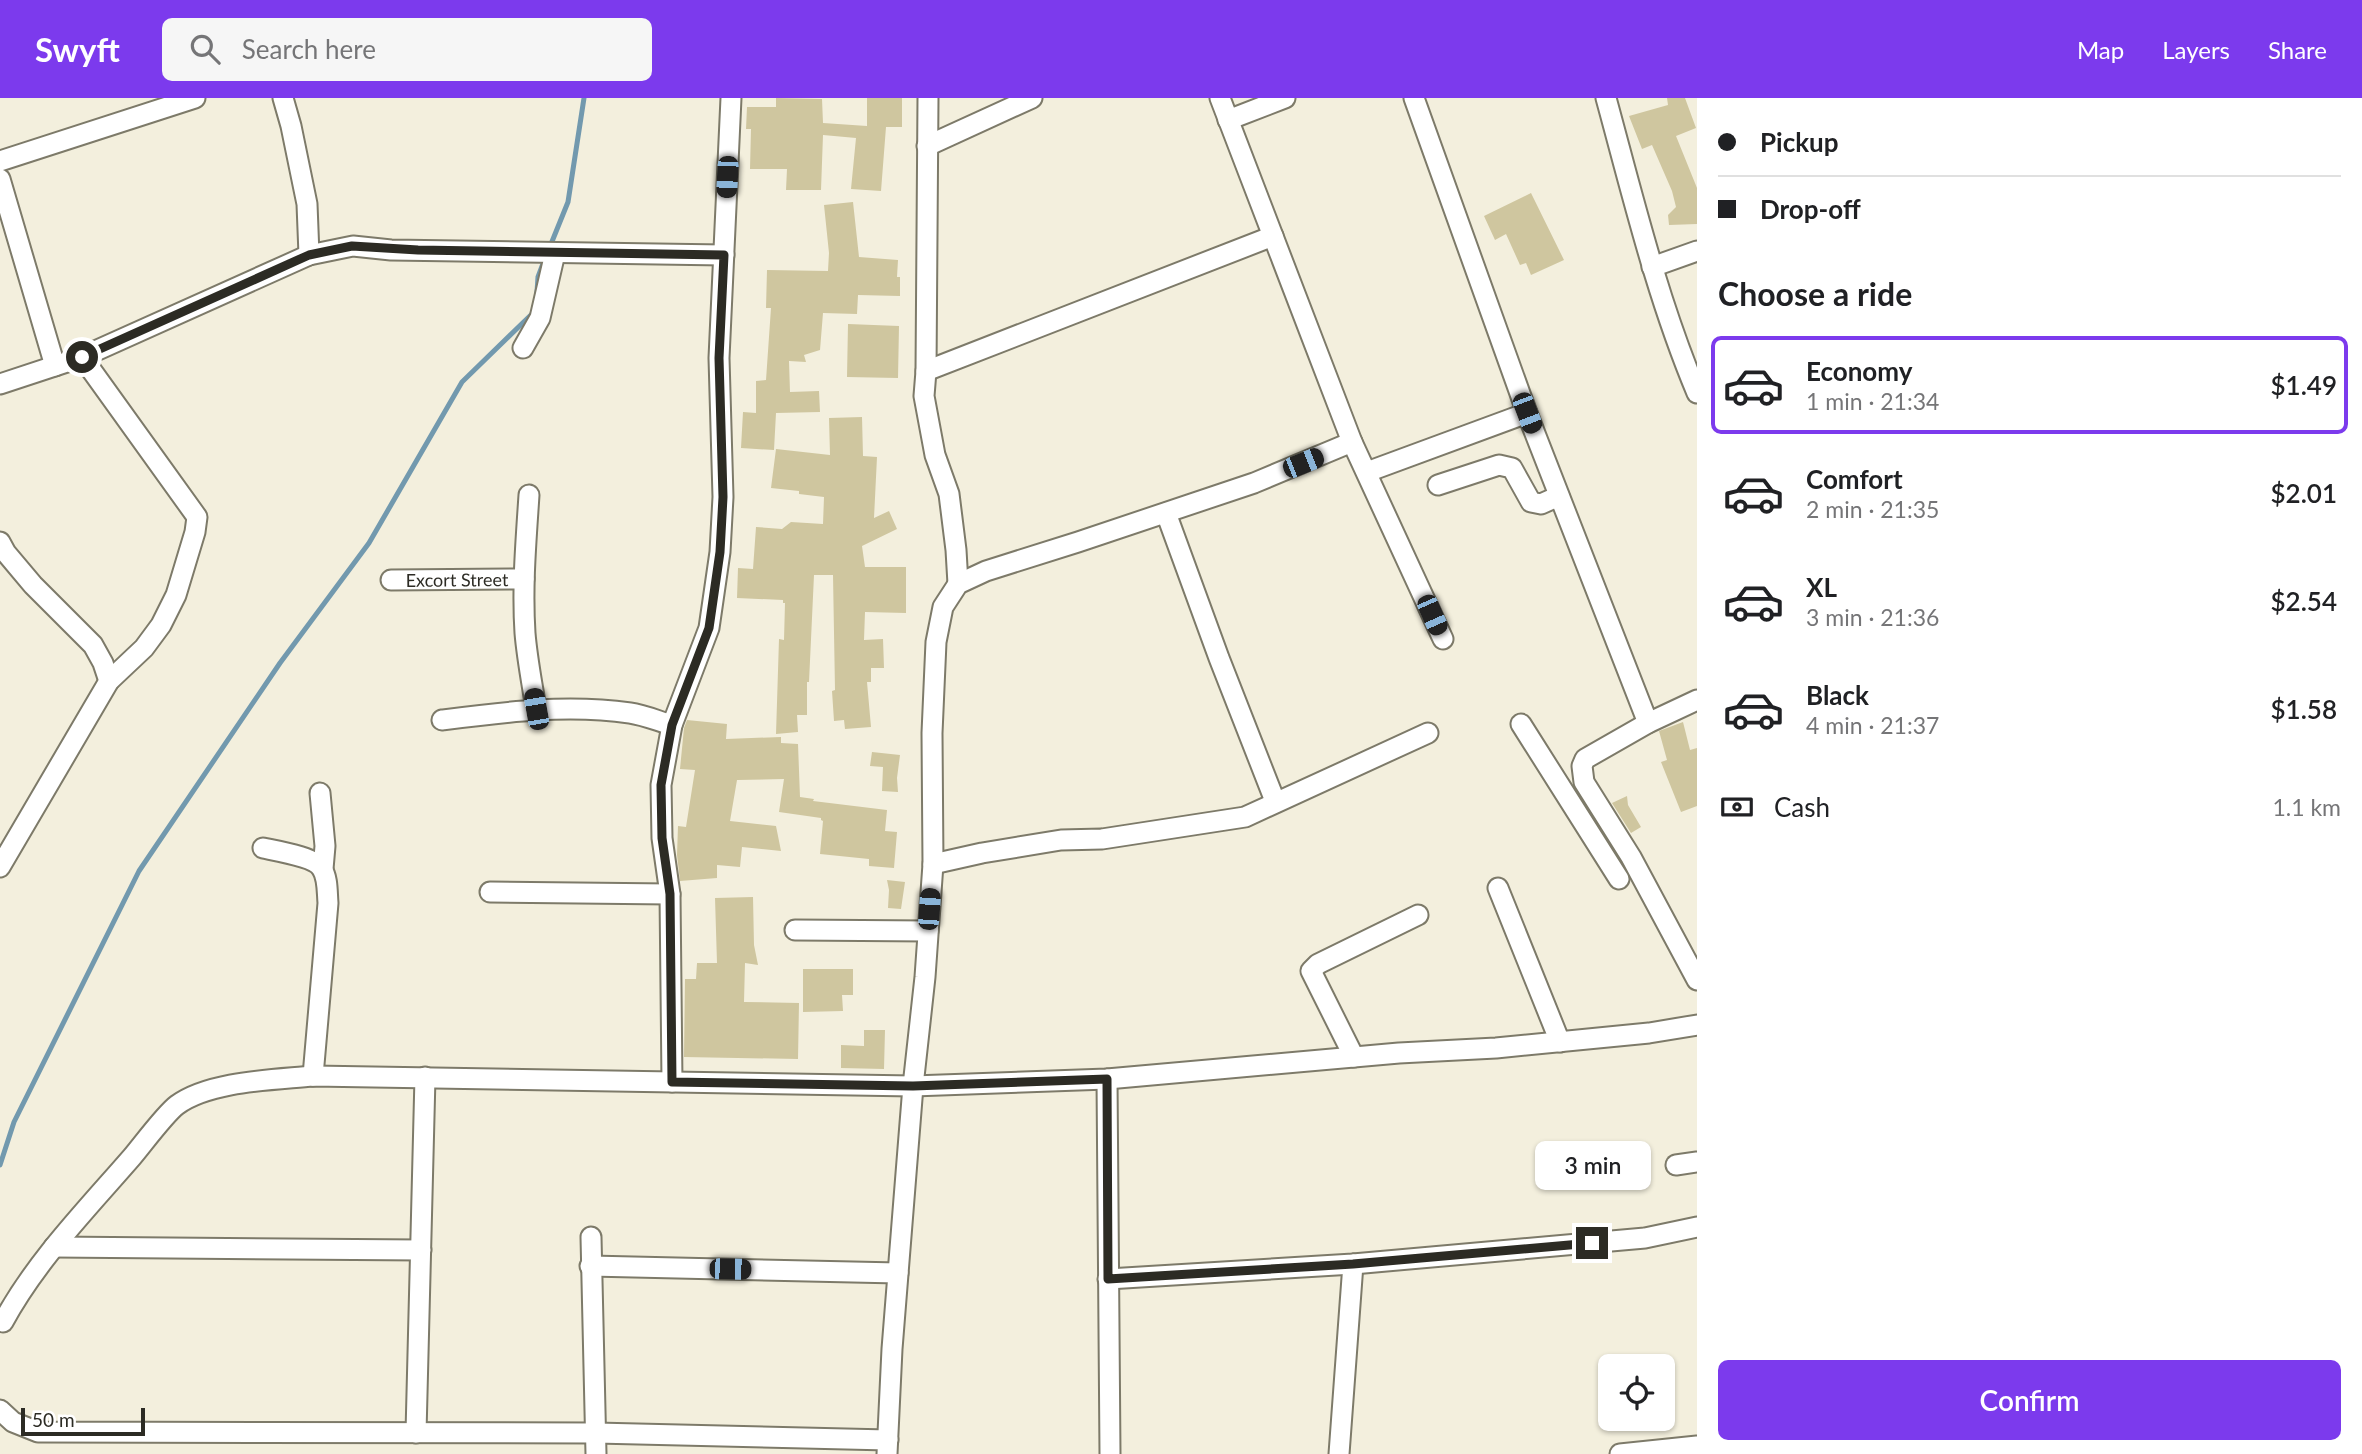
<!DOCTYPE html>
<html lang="en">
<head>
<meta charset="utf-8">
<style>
	body { margin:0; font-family:Lato,sans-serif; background:#f6f6f6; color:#202124; height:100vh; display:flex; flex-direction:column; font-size:26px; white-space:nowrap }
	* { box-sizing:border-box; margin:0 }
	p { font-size:23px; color:#757577 }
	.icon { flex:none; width:38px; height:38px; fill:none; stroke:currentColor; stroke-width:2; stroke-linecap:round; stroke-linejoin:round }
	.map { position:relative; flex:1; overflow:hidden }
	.sheet { display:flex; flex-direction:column; background:#fff; width:665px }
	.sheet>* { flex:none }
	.banner { display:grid; align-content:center; height:154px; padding:0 21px; background:#fff }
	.controls { position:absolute; left:1598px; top:1256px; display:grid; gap:14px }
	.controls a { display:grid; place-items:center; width:77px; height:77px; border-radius:10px; background:#fff; box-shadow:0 2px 5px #0004; font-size:35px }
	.scale { position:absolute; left:21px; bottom:18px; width:124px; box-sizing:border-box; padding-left:7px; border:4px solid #2c2b24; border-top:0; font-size:19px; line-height:24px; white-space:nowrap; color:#2c2b24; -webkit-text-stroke:5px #fff; paint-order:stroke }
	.end { position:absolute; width:32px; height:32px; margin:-16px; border:9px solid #2c2b24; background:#fff; box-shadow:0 0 0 4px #fff }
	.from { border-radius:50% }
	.bubble { position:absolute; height:49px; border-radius:10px; background:#fff; box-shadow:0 2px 5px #0004; font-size:23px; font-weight:600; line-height:49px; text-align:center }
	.car { position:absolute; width:21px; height:42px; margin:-21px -10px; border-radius:9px; box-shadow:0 0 5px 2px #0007; background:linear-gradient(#222 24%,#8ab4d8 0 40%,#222 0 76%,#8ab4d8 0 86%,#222 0) }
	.banner b { display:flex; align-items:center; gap:24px; height:66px; font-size:26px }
	.banner b+b { border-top:2px solid #e0e0e0 }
	.banner i { width:18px; height:18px; background:#202124 }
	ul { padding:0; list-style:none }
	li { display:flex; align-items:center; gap:21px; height:98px; margin:0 14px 10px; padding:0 7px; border:4px solid transparent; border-radius:10px }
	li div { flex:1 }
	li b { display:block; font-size:26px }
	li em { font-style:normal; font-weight:600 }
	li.current { border-color:#7c3aed }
	li>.icon { width:63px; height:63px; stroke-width:1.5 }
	h2 { padding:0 21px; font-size:32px; line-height:84px }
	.pay { display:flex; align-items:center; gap:18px; height:77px; padding:0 21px; font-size:26px }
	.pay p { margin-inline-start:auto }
	.action { display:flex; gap:14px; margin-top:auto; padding:14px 21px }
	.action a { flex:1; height:80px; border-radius:10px; background:#7c3aed; color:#fff; font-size:28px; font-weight:600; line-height:80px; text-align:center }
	header { display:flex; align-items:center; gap:42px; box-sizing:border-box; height:98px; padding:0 35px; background:#7c3aed; color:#fff }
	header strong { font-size:33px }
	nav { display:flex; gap:38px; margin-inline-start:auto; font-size:24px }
	.search { width:490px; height:63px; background:#f6f6f6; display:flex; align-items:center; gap:18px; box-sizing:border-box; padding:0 24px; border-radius:10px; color:#757577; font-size:26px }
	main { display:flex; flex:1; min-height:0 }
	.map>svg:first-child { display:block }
</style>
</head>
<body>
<header>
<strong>Swyft</strong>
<div class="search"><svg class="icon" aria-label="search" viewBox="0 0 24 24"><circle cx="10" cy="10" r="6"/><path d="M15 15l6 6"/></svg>Search here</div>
<nav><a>Map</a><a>Layers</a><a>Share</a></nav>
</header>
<main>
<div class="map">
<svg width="1697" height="1356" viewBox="0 0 1697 1356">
	<rect width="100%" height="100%" fill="#f3efdd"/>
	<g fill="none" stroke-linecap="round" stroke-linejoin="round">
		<path stroke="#7299ae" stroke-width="5" d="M549,151L568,104L584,0
			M537,194L538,179L544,163
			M0,1067L14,1024L139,773L280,565L369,445L462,284L534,214"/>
	</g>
	<path fill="#cfc69f" d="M776,0L822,1L823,25L867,28V0H902V29H886L881,93L851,91L856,40L823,37L821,92H786L787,71H750L751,31H746L747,9H776Z
		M1667,0H1685L1696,30L1676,38L1697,90V126L1669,127L1668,117L1676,109L1672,93L1652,47L1642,51L1629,18L1668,7Z
		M1531,95L1564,162L1531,177L1526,165L1520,167L1506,136L1495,142L1484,118Z
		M853,104L859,159L898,162L897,179H900V198L858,197L857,216L823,215L820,252L804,257L806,264L789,263L790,294L819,293L820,314L776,315L774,352L741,350L743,314L756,315V283L766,282L771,210H766L767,172L828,173L829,155L824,107Z
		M848,226L899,228L898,280L847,279Z
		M862,319L863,358L877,359L874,420L889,413L897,431L862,448L865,469H906V515L865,514L864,542L883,541L884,570H871V584H867L871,629L845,631L844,622L834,623L832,593L835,592L833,477H814L809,584H807V617H797L798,634L776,636L779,541L784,542L785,505H783V502L737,500L738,470L753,471L756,429L782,431L791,424L823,426L824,399L799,396V393L771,390L776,351L830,357L829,320Z
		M687,622L727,626L726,641L781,639V645L798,646L800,699L814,701L813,703L887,712L885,733L897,734L894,770L869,768V761L820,756L823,723L821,722V720L779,714L784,681L737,682L730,723L776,728L781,753L742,749L740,769L717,767V780L680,783L677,757L678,728L686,729L695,672L680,671L684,630Z
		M1683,624L1690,652L1697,650V708L1681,714L1661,664L1667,662L1659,633Z
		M872,654L900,657L897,680L898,694L882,693L883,669L870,668Z
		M1627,698L1628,707L1641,729L1631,735L1612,705Z
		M887,782L905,784L901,811L888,810L889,792Z
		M753,799L754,847L758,867L745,865L744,904L799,905L798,961L684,959L685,881H696L697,865H717L715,800Z
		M803,871H853V897H842L843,913L803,914Z
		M864,932H885L884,971L841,970V947L864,948Z"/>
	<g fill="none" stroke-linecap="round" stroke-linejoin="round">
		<g stroke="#7d7a69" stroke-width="23">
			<g id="minor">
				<path d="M283,0L291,28L307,106L309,157"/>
				<path d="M928,0L926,273L924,298L935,357L949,396L956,452L958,486"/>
				<path d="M1220,0L1352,344L1443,541"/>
				<path d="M1414,0L1527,315L1648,625"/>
				<path d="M1606,0C1633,99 1657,200 1697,295"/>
				<path d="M1228,22L1285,0"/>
				<path d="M927,48L1032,0"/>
				<path d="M0,63L195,0"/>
				<path d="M0,81L55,268"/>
				<path d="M1652,169L1697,153"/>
				<path d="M523,250L540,220L555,155"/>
				<path d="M926,273L1273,138"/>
				<path d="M0,286L82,259L309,157L353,148L391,152L724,157"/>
				<path d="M1367,374L1527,315"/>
				<path d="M1438,387L1499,367L1512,370L1531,404L1541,406L1559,398"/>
				<path d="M529,397C526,443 522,489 525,535C527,560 532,585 536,611"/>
				<path d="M1166,415L1219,560L1275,703"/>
				<path d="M0,444L6,455L33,487L93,547L103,565L109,583"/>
				<path id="s1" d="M391,482L524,481"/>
				<path d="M1697,602L1648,625L1585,661L1582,668L1584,684L1631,759L1697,882"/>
				<path d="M442,622C505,614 567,606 630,615C644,617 658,623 672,627"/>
				<path d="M1521,626L1619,781"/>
				<path d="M320,695L325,748L323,771"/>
				<path d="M263,750C277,753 316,759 322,771C328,780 327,794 328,805L313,978"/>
				<path d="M933,766L982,755L1061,742L1102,741L1245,719L1428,635"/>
				<path d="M0,769L109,583L144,550L161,527L176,497L195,434L197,419L82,259"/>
				<path d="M1498,790L1560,944"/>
				<path d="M490,794L670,796"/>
				<path d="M795,832L928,833"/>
				<path d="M1354,959L1311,873L1318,866L1418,817"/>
				<path d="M1107,981L1110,1356"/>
				<path d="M672,984L670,796L662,740L661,687L672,627L709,530L720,454L723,399L719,260L731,0"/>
				<path d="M1676,1067L1697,1064"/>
				<path d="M591,1139L596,1356"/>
				<path d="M54,1149L421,1152"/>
				<path d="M590,1168L898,1175"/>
				<path d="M1108,1181L1353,1166L1645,1140L1697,1129"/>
				<path d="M0,1223L3,1224C36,1163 86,1112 132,1059C143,1046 165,1016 177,1007C210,983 273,982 313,978L913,988L1107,981L1399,955L1496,950L1649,935L1697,927"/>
				<path d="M0,1312L13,1324L38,1334L596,1335L888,1342"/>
				<path d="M416,1335L425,979"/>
				<path d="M887,1356L892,1251L913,988L925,879L933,766L932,635L936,544L943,509L958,486L986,473L1078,444L1254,385L1352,344"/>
				<path d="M1339,1356L1353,1166"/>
				<path d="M1620,1356L1697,1348"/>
			</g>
		</g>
		<use href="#minor" stroke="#fff" stroke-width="19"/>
	</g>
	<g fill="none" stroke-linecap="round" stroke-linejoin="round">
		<path stroke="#2c2b24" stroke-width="9" d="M82,259L309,157L352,148L418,152L724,157L719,260L723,399L720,454L709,530L672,627L661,687L662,740L670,796L672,984L913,988L1107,981L1108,1181L1353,1166L1592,1145"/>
	</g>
	<g text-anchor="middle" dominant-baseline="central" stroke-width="5" stroke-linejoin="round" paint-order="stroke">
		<g font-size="18" fill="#2c2b24" stroke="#fff">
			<text stroke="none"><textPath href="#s1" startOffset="66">Excort Street</textPath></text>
		</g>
	</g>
</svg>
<div class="controls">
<a><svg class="icon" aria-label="locate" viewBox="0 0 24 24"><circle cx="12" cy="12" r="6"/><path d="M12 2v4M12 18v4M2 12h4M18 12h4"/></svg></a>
</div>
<div class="scale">50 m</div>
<i class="end from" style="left:82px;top:259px"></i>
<i class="end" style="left:1592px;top:1145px"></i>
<div class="bubble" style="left:1535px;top:1043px;width:116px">3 min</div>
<i class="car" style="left:727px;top:79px;rotate:183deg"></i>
<i class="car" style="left:1527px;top:315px;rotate:159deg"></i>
<i class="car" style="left:1303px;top:365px;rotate:68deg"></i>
<i class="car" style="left:1432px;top:517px;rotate:156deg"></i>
<i class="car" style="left:536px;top:611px;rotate:350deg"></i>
<i class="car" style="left:929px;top:811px;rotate:4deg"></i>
<i class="car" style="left:730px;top:1171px;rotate:91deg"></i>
</div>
<section class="sheet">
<div class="banner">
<b><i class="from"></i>Pickup</b>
<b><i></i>Drop-off</b>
</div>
<h2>Choose a ride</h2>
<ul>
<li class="current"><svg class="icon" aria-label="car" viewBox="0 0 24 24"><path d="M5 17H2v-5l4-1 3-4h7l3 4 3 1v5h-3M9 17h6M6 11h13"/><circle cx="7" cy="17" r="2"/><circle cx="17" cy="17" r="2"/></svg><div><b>Economy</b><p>1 min · 21:34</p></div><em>$1.49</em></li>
<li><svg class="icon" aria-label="car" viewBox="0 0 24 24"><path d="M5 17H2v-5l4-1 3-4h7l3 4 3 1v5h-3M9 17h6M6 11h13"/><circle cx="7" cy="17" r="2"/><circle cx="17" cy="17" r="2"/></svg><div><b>Comfort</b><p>2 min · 21:35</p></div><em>$2.01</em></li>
<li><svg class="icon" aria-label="car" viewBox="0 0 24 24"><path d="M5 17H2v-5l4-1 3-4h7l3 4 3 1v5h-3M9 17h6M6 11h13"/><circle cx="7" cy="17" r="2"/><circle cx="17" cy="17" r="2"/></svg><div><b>XL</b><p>3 min · 21:36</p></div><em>$2.54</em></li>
<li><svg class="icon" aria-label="car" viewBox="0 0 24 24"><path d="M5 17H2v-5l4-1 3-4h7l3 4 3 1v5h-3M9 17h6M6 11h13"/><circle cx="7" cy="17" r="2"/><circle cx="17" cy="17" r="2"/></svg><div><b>Black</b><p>4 min · 21:37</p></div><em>$1.58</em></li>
</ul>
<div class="pay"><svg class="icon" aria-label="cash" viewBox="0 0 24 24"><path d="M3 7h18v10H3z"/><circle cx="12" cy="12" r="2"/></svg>Cash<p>1.1 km</p></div>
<div class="action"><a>Confirm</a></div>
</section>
</main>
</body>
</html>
